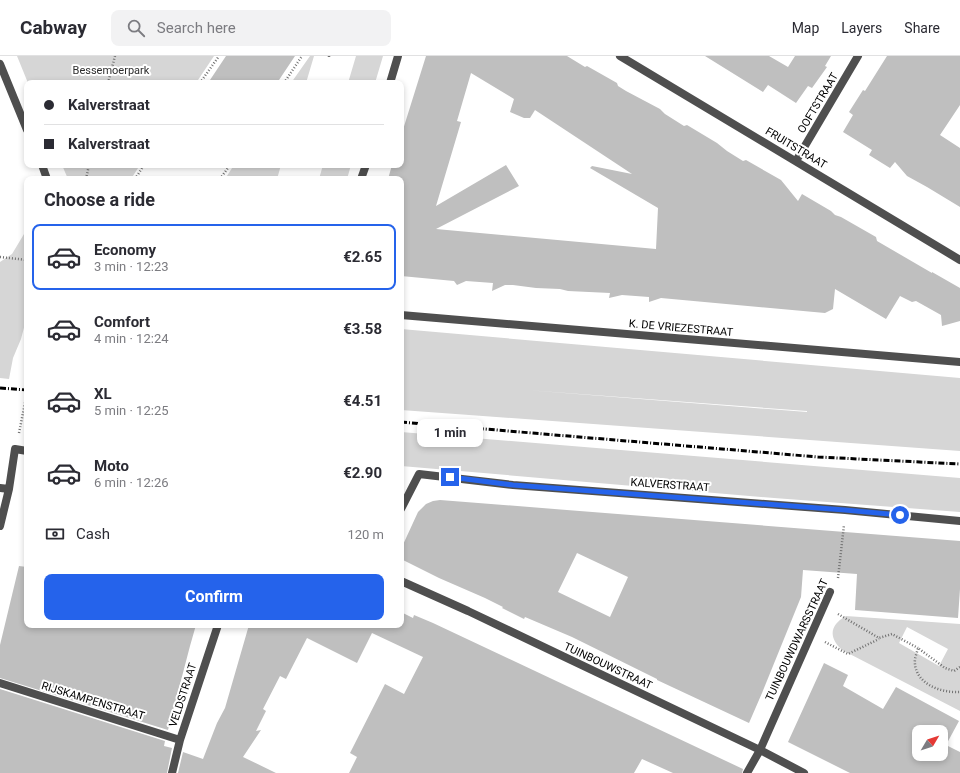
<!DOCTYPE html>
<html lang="en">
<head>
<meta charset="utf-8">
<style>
	body { margin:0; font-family:Roboto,sans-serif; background:#f2f2f3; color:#2b2b33; height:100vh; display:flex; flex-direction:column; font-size:15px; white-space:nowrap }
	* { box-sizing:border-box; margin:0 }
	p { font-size:13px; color:#7c7c81 }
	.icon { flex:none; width:22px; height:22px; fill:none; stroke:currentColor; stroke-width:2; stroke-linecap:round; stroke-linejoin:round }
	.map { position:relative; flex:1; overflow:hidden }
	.side { position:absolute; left:24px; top:120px; width:380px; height:452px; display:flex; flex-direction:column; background:#fff; border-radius:8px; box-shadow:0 2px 6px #0003 }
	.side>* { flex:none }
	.guide { position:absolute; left:24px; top:24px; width:380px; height:88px; border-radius:8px; box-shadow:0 2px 6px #0003; display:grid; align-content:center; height:88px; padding:0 20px; background:#fff }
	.needle { width:26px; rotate:51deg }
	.controls { position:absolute; left:912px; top:669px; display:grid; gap:8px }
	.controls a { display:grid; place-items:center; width:36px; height:36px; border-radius:8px; background:#fff; box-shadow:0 2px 6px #0003; font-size:20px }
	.end { position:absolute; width:18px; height:18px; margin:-9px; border:5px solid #2563eb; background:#fff; box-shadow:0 0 0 2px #fff }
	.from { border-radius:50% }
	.bubble { position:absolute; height:28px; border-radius:8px; background:#fff; box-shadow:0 2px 6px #0003; font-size:13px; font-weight:700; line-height:28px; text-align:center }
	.guide b { display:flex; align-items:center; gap:14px; height:38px; font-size:15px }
	.guide b+b { border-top:1px solid #e1e1e2 }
	.guide i { width:10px; height:10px; background:#2b2b33 }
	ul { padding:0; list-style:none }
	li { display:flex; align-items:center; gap:12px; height:66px; margin:0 8px 6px; padding:0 12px; border:2px solid transparent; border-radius:8px }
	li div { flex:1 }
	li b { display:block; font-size:15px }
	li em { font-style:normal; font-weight:700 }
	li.on { border-color:#2563eb }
	li>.icon { width:36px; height:36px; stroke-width:1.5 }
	h2 { padding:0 20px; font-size:18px; line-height:48px }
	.pay { display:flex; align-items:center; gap:10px; height:44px; padding:0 20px; font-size:15px }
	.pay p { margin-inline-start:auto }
	.action { display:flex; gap:8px; margin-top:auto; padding:8px 20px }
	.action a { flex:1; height:46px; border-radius:8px; background:#2563eb; color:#fff; font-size:16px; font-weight:700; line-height:46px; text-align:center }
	header { display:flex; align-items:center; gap:24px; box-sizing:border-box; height:56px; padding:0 20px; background:#fff; border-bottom:1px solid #e1e1e2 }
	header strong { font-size:19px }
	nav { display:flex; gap:22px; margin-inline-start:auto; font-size:14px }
	.search { width:280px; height:36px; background:#f2f2f3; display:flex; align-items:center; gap:10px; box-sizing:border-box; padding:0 14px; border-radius:8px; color:#7c7c81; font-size:15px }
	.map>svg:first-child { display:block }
</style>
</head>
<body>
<header>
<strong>Cabway</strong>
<div class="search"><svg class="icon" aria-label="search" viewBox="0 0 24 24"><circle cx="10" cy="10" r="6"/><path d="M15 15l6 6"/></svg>Search here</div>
<nav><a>Map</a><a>Layers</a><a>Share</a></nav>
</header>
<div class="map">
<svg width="960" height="717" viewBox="0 0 960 717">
	<rect width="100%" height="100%" fill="#fff"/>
	<path fill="#d6d6d6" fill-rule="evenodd" d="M17,0H214L196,27H28Z
		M310,0H314L306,27H291Z
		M356,0H383L375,27H348Z
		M62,109H140L131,123H84L83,121L82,123H68Z
		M234,109H281L277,123H225Z
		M323,109H351L347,123H319Z
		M27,173V260L21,283L13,302L9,323L0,322V206L12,198Z
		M401,273L960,322V395L401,354ZM526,334L807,355V356Z
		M401,376L960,422V456L774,442L401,410Z
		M846,560L960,568V655L842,594C828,581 830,569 846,560ZM907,571L948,593L939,610L899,587Z"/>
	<path fill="#bfbfbf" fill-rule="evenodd" d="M226,0H295L277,27H208Z
		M426,0H567L585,11L587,10L617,27L618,30L626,35L660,53L665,58L684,70L687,69L717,87L727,95L743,105L746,104L781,124L798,145L802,138L831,155L835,159L841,161L876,181L877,185L932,217V216L960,232V265L942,270L941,259L916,245L912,246L900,240L886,263L835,233L833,253L825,257L661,242L649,246V241L622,239L609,242L610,237L568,235L560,233L536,232L513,229H505L492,235L493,227L466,225L457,229L454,225L401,220V123H388L392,109H401V80ZM471,17L514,43L510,56L524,62H530L535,54L632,118L592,110L590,112L658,152L656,193L436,173L519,130L506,109L436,150L461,66L457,65Z
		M705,0H769L788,11L795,0H831L825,10L827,11L812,32L808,30L796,47L768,29L763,36Z
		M887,0H960V49L940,79L960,92V151L927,131L907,120L895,106L890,112L869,99L872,94L843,76L853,59L849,56L863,34L865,35Z
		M440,444L960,485V533L958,562L855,554L857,518L803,514L801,541L762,637L749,667L657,624V623L572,581L525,561L524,563L502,552L503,551L485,542L439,522L401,503V493L418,456L426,448L433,445ZM577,497L628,521L610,561L558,536Z
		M19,510L27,511V569H196L190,590L168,674L0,622V589Z
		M401,556L413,562L414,559L433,567L743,713L742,717H673L642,703L634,717H349L357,701L350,697L385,628L404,638L423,601L372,577L357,607L307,582L286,623L280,620L263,653L266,655L256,675L261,674L243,701L276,717H178L183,696L203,703L217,667L225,652L249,569H401Z
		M824,607L848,619L843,630L883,653L896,631L959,665L946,689L960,696V717H850L788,686ZM919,676H941V698H919Z
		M0,633L165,685L164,690L172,692L167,717H0Z"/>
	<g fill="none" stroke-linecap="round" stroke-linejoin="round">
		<path stroke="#717171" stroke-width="2.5" stroke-dasharray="1 2" stroke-linecap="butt" d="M329,0V1
			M108,27L115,0
			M200,27L219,0
			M284,27L302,0
			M86,123L89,109
			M135,123L144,109
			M220,123L230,109
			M0,201L27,204
			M19,377L27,337
			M838,522L844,469
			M838,558L879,582L892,578L918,592
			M825,586L848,598L879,583
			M960,611L954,615L945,612L918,592C917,597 914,603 915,608C917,629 942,637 960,636"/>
		<path stroke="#4f4f4f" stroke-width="8" d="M620,0L960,204
			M0,8L27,74
			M390,27L398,0
			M796,105L858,0
			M42,109L47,123
			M361,123L366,109
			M401,259L960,306
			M0,432L9,433
			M401,453L419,418L513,429L845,454L960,465
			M0,470L9,433L15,393L27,395
			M401,525L468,555L760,694L804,717
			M0,627L180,684
			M172,717L180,684L218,569
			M747,717L760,694L830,536"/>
		<path stroke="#000" stroke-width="3" stroke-dasharray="6 2 1 2" stroke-linecap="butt" d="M0,332L27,334
			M401,366L818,401L960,408"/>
	</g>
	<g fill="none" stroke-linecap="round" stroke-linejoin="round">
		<path stroke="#2563eb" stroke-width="5" d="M450,421L513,429L845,454L900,459"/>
	</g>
	<g text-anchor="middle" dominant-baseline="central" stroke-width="4" stroke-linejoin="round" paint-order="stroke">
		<g font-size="11" fill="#2d2d2d" stroke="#fff">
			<text x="111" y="14">Bessemoerpark</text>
		</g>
		<g font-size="11" fill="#000" stroke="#fff">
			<text transform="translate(818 47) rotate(-59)">OOFTSTRAAT</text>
			<text transform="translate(796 92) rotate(31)">FRUITSTRAAT</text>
			<text transform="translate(681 272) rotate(5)">K. DE VRIEZESTRAAT</text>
			<text transform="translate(670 429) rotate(4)">KALVERSTRAAT</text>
			<text transform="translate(797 584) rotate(-65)">TUINBOUWDWARSSTRAAT</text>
			<text transform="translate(608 610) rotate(25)">TUINBOUWSTRAAT</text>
			<text transform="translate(183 639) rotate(-72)">VELDSTRAAT</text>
			<text transform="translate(93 645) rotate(17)">RIJSKAMPENSTRAAT</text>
		</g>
	</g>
</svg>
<div class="controls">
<a><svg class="needle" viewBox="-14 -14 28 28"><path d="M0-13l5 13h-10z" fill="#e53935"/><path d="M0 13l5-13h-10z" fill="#7c7c81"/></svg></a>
</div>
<i class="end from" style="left:900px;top:459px"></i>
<i class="end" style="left:450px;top:421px"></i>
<div class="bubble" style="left:417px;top:363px;width:66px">1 min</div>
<div class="guide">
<b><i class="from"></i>Kalverstraat</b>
<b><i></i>Kalverstraat</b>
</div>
<section class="side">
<h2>Choose a ride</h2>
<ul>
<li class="on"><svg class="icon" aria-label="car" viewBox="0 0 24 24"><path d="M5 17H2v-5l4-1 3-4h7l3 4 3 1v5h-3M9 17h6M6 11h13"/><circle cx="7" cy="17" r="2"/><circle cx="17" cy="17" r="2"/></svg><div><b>Economy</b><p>3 min · 12:23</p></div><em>€2.65</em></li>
<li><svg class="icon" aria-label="car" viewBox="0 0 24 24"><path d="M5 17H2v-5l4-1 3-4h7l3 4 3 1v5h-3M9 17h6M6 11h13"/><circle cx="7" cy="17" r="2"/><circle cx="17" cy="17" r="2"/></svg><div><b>Comfort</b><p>4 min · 12:24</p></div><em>€3.58</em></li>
<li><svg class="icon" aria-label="car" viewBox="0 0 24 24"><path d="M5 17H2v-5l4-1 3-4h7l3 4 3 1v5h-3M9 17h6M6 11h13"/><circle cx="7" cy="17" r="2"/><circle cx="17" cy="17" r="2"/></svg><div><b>XL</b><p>5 min · 12:25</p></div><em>€4.51</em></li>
<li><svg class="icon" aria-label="car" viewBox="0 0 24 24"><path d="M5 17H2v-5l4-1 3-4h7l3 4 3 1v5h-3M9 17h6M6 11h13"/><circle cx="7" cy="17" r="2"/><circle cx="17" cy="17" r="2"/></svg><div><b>Moto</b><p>6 min · 12:26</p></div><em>€2.90</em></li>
</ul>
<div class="pay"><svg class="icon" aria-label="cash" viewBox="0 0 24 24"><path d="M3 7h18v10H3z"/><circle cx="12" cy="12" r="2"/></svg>Cash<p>120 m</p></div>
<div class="action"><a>Confirm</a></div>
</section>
</div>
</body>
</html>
